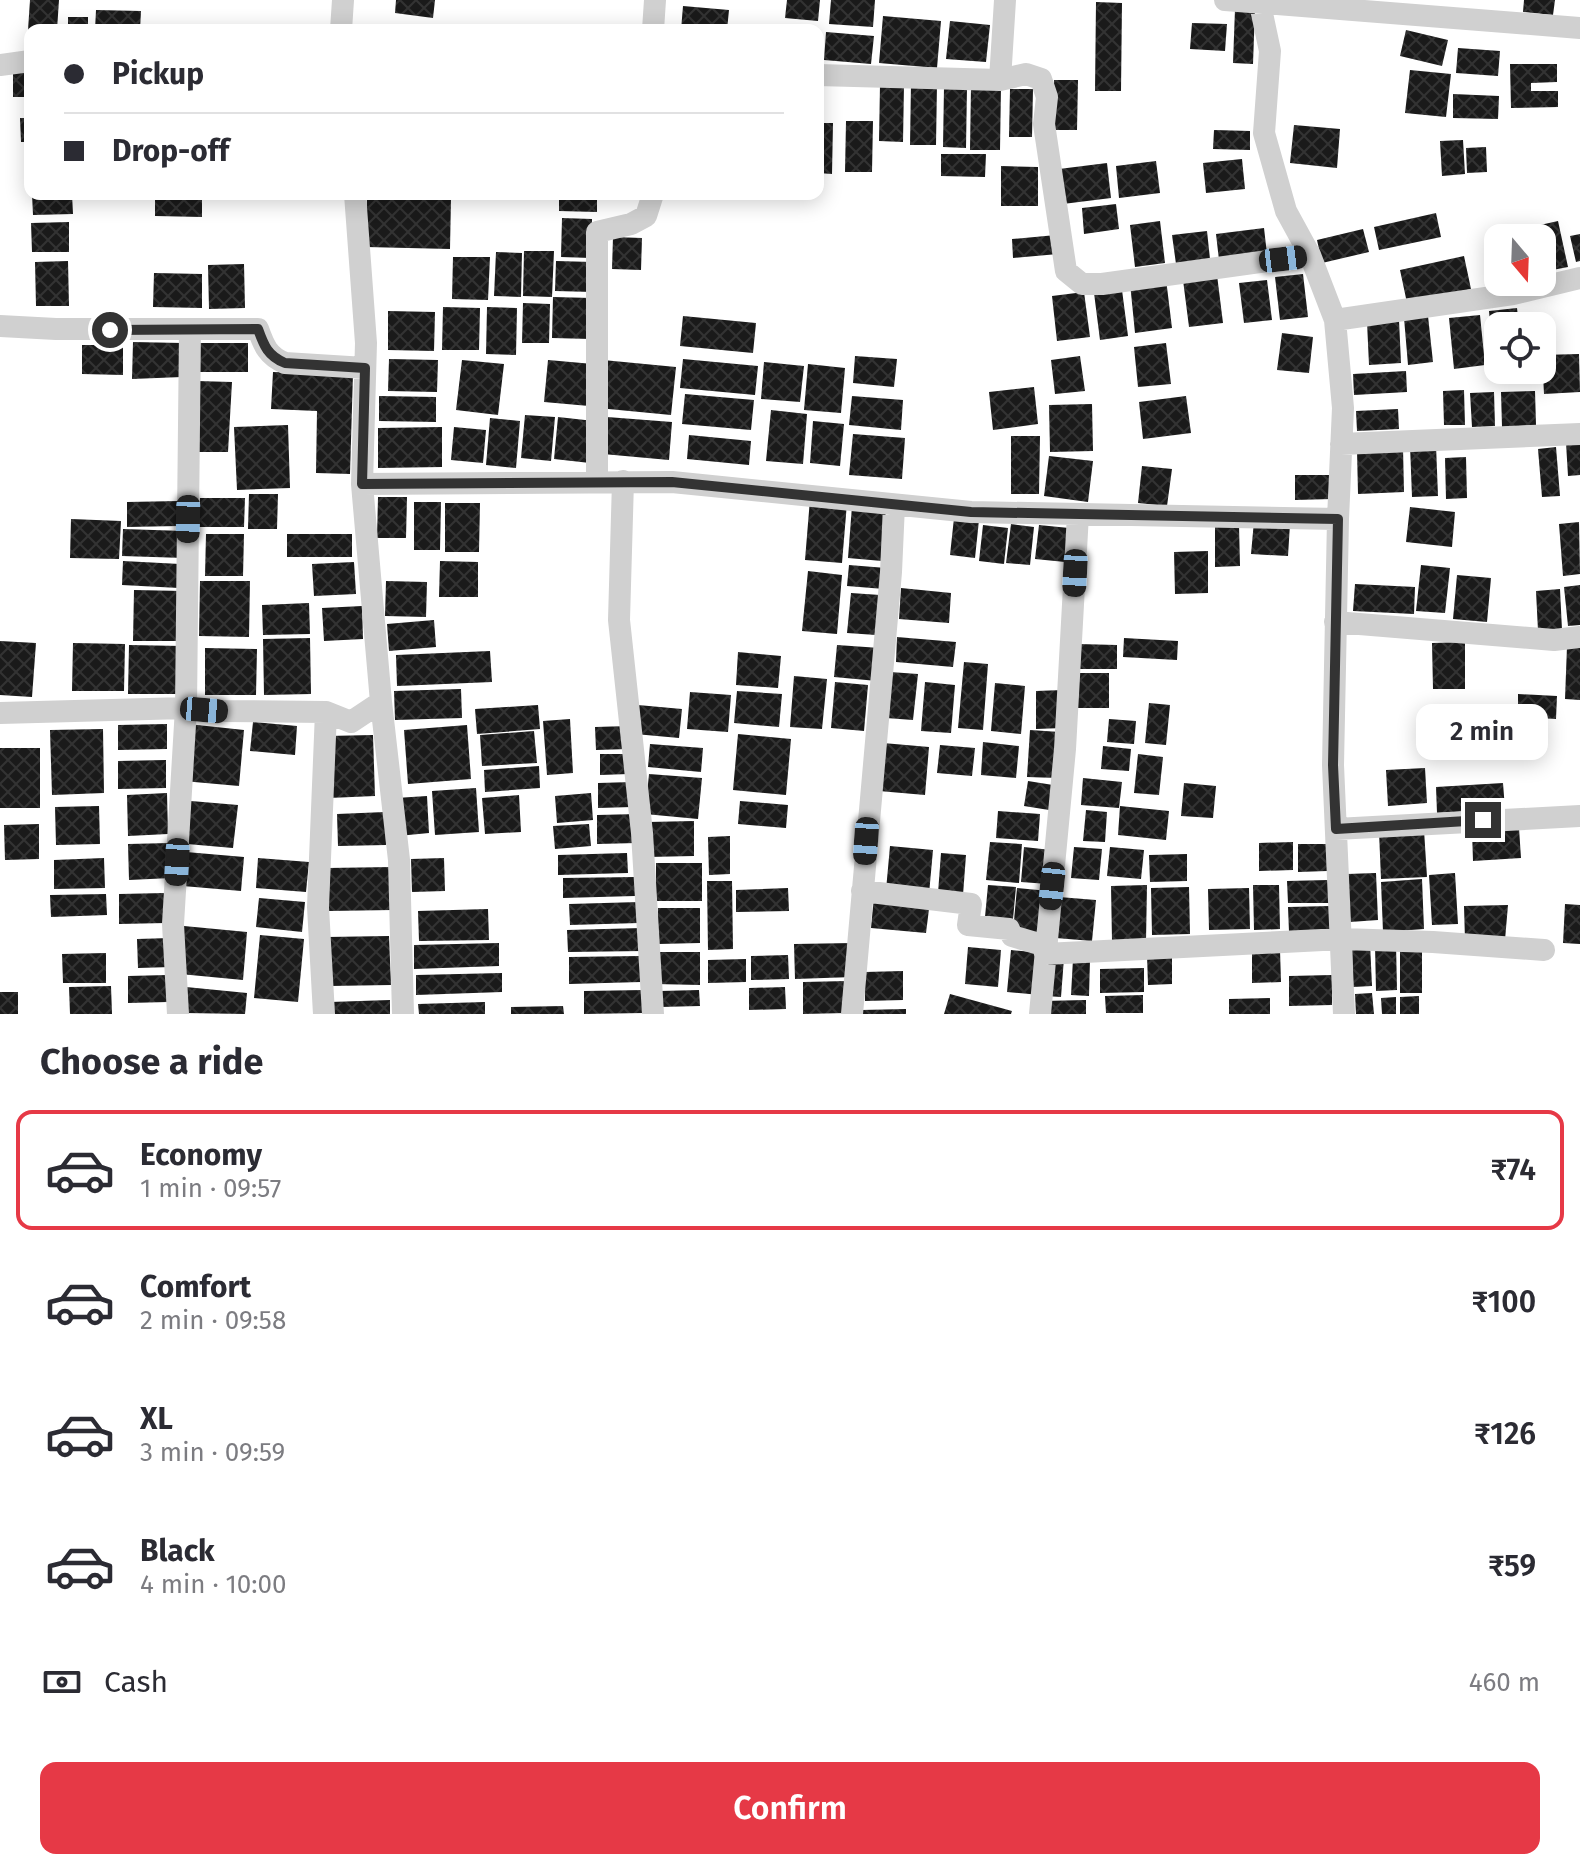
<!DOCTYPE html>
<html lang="en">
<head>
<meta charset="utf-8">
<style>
	body { margin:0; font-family:"Fira Sans",sans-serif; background:#f2f2f3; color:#2b2b33; height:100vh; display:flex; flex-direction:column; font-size:30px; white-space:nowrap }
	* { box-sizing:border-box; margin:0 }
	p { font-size:26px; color:#7c7c81 }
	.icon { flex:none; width:44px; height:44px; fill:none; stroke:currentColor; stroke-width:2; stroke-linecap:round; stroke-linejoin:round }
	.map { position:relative; height:1014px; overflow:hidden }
	.details { display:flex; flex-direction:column; background:#fff; flex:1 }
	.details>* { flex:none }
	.banner { position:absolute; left:24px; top:24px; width:800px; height:176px; border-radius:16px; box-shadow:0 4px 20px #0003; display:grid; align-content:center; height:176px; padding:0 40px; background:#fff }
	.needle { width:52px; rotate:161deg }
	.fabs { position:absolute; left:1484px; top:224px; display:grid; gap:16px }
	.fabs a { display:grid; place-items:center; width:72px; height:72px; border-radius:16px; background:#fff; box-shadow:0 4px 20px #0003; font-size:40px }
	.end { position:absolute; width:36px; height:36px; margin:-18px; border:10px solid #333; background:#fff; box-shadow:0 0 0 4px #fff }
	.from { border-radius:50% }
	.bubble { position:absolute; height:56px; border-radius:16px; background:#fff; box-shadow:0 4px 20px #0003; font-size:26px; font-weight:600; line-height:56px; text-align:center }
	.car { position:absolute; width:24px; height:48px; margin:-24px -12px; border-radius:10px; box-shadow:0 0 6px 2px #0007; background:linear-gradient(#222 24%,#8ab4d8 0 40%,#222 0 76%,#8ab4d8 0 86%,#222 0) }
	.banner b { display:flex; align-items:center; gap:28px; height:76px; font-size:30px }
	.banner b+b { border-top:2px solid #e1e1e2 }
	.banner i { width:20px; height:20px; background:#2b2b33 }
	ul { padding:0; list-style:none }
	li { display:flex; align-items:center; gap:24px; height:120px; margin:0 16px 12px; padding:0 24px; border:4px solid transparent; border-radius:16px }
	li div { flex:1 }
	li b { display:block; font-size:30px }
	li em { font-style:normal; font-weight:600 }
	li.on { border-color:#e63946 }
	li>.icon { width:72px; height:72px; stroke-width:1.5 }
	h2 { padding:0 40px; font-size:36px; line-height:96px }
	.pay { display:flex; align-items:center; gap:20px; height:88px; padding:0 40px; font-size:30px }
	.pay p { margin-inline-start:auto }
	.action { display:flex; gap:16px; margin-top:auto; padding:16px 40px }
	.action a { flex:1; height:92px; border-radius:16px; background:#e63946; color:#fff; font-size:32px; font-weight:600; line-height:92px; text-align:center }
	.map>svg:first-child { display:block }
</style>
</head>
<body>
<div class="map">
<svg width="1580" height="1014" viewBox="0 0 1580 1014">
	<defs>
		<pattern id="building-cross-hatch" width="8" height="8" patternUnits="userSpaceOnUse" patternTransform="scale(2)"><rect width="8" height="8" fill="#1a1a1a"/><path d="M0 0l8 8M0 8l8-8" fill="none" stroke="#333"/></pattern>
	</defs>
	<rect width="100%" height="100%" fill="#fff"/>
	<path fill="url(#building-cross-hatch)" d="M30,0H59L57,30H28Z
		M396,0H435L433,18L395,13Z
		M787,0H820L818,21L785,18Z
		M831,0H875L873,27L829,24Z
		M1524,0H1555L1553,15L1523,12Z
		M1096,2L1122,3L1121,91H1095Z
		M683,6L729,10L727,30H681Z
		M1235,9H1255L1253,64L1233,63Z
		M96,10L141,11L140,30H95Z
		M883,16L941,21L937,68L879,63Z
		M68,17H88V30H68Z
		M950,21L990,25L986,62L946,59Z
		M1192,23L1227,24L1225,51L1190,49Z
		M1406,30L1448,40L1442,66L1400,56Z
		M826,32L874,36L871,64L824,60Z
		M1458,48L1500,51L1498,76L1456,73Z
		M1510,64H1557V82L1531,83V91H1558V107L1511,108Z
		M13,69L30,70V97H13Z
		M1410,70L1451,74L1446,117L1405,113Z
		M1054,80H1078L1077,130H1053Z
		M911,83L937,84L936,145H910Z
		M880,84H904L903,142L879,141Z
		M971,86H1001L1000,150H970Z
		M944,87H967L966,148L943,147Z
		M1010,89H1033L1032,137H1009Z
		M1453,94L1499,96L1498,119L1453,118Z
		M20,118H30V142H21Z
		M846,121H873L872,172H845Z
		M818,123H833L832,174L818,173Z
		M1294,125L1340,129L1337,168L1290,163Z
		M1214,130L1250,131V150L1213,149Z
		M1463,140L1465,174L1442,176L1440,141Z
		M1486,147L1487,172L1467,173L1466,148Z
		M941,154H986L985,177L941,176Z
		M1242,159L1245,189L1206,193L1203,163Z
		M1156,161L1160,193L1119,198L1116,166Z
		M1107,163L1111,198L1063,204L1059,169Z
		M1001,166L1038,167V206H1001Z
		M32,194H72L73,214L33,215Z
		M155,194H202V217L155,216Z
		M559,194H597V212L559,211Z
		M367,196L451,198L450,249L366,247Z
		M1116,204L1119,229L1084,234L1082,208Z
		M1436,213L1441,237L1379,250L1374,227Z
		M562,218L592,219L591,258L561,257Z
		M1160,221L1165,263L1135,267L1130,225Z
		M1558,221L1568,267L1542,272V238H1534L1531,227Z
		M69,222V252H32L31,223Z
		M1264,228L1267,254L1219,260L1216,234Z
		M1363,229L1369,252L1322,263L1317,240Z
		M1207,231L1210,259L1176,264L1172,235Z
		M1580,234V261L1576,262L1570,236Z
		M1056,235L1058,254L1013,258L1012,239Z
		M613,237L642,238L641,270L612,269Z
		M524,251H554L552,297L523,296Z
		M496,252L522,253L521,297L494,296Z
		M1464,256L1471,289L1407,303L1400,270Z
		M453,257H490L488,300L452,299Z
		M68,261L69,306H36L35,262Z
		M556,261L593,262V292L555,291Z
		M244,264L245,308L209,309L208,265Z
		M154,273L202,274V308L153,307Z
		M1303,274L1308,317L1280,320L1275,277Z
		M1217,275L1223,323L1189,327L1183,280Z
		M1166,279L1172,328L1135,333L1130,283Z
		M1267,280L1272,320L1244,323L1239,283Z
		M1122,290L1128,336L1100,340L1094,293Z
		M1084,292L1090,337L1057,341L1052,296Z
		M553,297L592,298L591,339L552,338Z
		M523,303L550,304L549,343H522Z
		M443,307L480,308L479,350H442Z
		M487,307L517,308L516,355L486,354Z
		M1517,308L1519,326H1498V355H1493L1489,311Z
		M388,311L435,312L434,351L388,350Z
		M1480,315L1485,365L1454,369L1449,318Z
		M683,316L756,323L753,353L680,346Z
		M1428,316L1433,362L1408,365L1404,318Z
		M1399,320L1401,363L1369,365L1367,322Z
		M1282,333L1313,337L1309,373L1277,370Z
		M133,342L182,343V377L132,379Z
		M198,343H248V372H198Z
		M1166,343L1171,384L1138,387L1134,347Z
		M82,345H123V375L82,374Z
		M1579,354L1580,392L1544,394L1542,355Z
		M855,356L897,359L894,387L853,383Z
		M1080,356L1085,391L1055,394L1051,360Z
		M389,359L438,360L437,392L388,391Z
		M683,359L758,366L755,395L680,388Z
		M462,360L504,364L498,415L456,410Z
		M548,360L593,364L589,406L544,402Z
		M603,360L676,367L671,415L598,408Z
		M764,362L804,366L800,402L761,399Z
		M808,364L845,368L841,413L804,410Z
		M1406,371L1407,392L1354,395L1353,374Z
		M273,372L353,374L350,474L316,473L317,411L271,409Z
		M197,381L232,382L228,452H194Z
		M1034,387L1038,424L993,430L989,392Z
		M1464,390L1465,425H1444L1443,391Z
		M1535,391L1536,425L1502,427L1501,392Z
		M1494,392L1495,426L1472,427L1470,393Z
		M685,394L754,400L751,430L682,424Z
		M379,396L436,397V422L379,421Z
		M852,396L903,400L901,430L849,425Z
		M1186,396L1191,433L1143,439L1139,402Z
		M1092,404L1093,451L1050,452L1049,405Z
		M1398,409L1399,429L1357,431L1356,411Z
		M771,410L807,414L803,464L766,461Z
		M525,415L555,417L551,461L521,458Z
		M558,417L594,421L590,463L554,459Z
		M607,417L672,422L669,460L603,454Z
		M490,418L520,421L516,468L486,465Z
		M813,421L844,424L840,466L810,463Z
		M288,425L290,488L237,490L234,427Z
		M442,427V467L378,468V428Z
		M454,427L486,430L483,463L451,460Z
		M853,434L905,438L902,479L849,475Z
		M689,435L751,441L749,465L687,459Z
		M1011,436H1040L1039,494H1011Z
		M1580,442V475L1568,476L1566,443Z
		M1410,445H1436L1438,496L1412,497Z
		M1556,447L1560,496L1542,497L1538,449Z
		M1403,448L1404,492L1358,494L1357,450Z
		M1049,456L1093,461L1088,502L1044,496Z
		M1466,457L1467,498L1446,499L1445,458Z
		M1142,466L1172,469L1167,506L1138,503Z
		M1295,475H1331L1332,499L1295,500Z
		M249,494H278L277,529H248Z
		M378,497H407L406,538H377Z
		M200,498H245L244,527H199Z
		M810,499L847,503L842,563L805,560Z
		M179,501V526L127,527V502Z
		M414,502H441L440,550H414Z
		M445,503H480L479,552H445Z
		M852,506L886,509L882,561L848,558Z
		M1410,507L1455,512L1452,547L1406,542Z
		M954,518L979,520L975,558L950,555Z
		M71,519L121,521L119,559L70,558Z
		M1254,521L1290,524L1288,556L1251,554Z
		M1579,522L1580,574L1563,576L1559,524Z
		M1011,524L1034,527L1030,565L1006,563Z
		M983,525L1008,528L1004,564L979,561Z
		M1039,525L1069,528L1065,562L1035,559Z
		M1215,525H1239L1240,566L1215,567Z
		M123,529L184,531V558L122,556Z
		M206,534H244L243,576H205Z
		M287,534H352V557H287Z
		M1208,551V593L1175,594L1174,552Z
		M123,561L180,564L179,588L122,585Z
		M440,561L478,562V597H439Z
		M354,562L356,594L314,596L312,564Z
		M849,565L886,568L884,589L847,586Z
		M1421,565L1450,568L1445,613L1416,611Z
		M808,571L842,575L837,634L802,631Z
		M1457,575L1491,578L1487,622L1453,619Z
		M200,581H250L249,637L199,636Z
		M386,581L427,582L426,617L385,616Z
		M1355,584L1415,587L1414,614L1353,611Z
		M1580,585V625L1568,626L1564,587Z
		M901,588L951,593L949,623L899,619Z
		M1560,589L1562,630L1538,631L1536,591Z
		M134,590L183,591L182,641H133Z
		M851,593L880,595L876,635L847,633Z
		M309,603L310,634L263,635L262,605Z
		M362,606L363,639L324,641L322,608Z
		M434,620L436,647L389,651L387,624Z
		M897,637L956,642L953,667L896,662Z
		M310,638L311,694L264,695L263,639Z
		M1124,638L1178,641L1177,660L1123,657Z
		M0,641L36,643L32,697L0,695Z
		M1465,642V689H1433L1432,643Z
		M73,643L125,644L124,691H72Z
		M1078,644L1117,645V669H1078Z
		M129,645L182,646L181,694H128Z
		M837,645L880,648L877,681L834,677Z
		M1567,646L1580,647V700L1565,699Z
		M205,648L257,649L256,695H205Z
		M490,651L492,682L397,686L396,655Z
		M738,652L781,656L778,688L736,685Z
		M964,662L988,664L983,730L958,728Z
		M890,672L918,674L913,720L886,718Z
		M1078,673H1109V708H1077Z
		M794,676L827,679L822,729L790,727Z
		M835,682L868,685L864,731L831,728Z
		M925,682L955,685L951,733L921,731Z
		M995,683L1025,686L1021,734L991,731Z
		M461,689L462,718L395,720L394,691Z
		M1063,690V728L1036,729V691Z
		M737,691L782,694L779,727L734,723Z
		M690,692L731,695L728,732L687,729Z
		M1518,694L1557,696L1556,719L1518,717Z
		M1149,703L1170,705L1166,745L1145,743Z
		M538,705L540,729L477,734L475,709Z
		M638,705L682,709L679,738L635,734Z
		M570,719L573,773L547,775L543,721Z
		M1109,719L1136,721L1134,744L1107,742Z
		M253,722L297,726L295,755L250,751Z
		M167,724V749L118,750V725Z
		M188,724L244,730L239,786L183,781Z
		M467,725L471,779L408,784L404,730Z
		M628,726V749L596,750L595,727Z
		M103,729L104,793L52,795L50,730Z
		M1030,730L1060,732L1057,778L1027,777Z
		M534,731L537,763L482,766L480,735Z
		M738,734L791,739L786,795L733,790Z
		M373,735L375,796L329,798L327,736Z
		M983,742L1019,746L1016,778L981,775Z
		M883,743L929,747L925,795L879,791Z
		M650,744L703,748L701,772L648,767Z
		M940,745L975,748L972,776L937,773Z
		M1103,746L1131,749L1129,771L1101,769Z
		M0,748H40V808H0Z
		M600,754H628L629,774L600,775Z
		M1138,754L1163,757L1159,795L1134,793Z
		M166,760V788L118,789V761Z
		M539,766L540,788L485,792L484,770Z
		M1425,768L1427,803L1388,806L1386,770Z
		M649,774L702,778L698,819L645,814Z
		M1083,778L1122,782L1119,808L1081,805Z
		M1028,781L1053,785L1049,810L1024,806Z
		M632,782V807L598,808V783Z
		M1184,783L1216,786L1213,818L1181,816Z
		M1503,783L1505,809L1437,813L1436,787Z
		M476,788L479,832L435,835L432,791Z
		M167,793L168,834L128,836L127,795Z
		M591,793L593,820L557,823L555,796Z
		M519,795L521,832L485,834L482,798Z
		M427,796L429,833L398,836L396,798Z
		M191,801L238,805L233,848L187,844Z
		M740,801L788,805L786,828L738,824Z
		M99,806L100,844L56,845L55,807Z
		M1120,806L1169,811L1166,840L1118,835Z
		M1086,810L1107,812L1105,842L1083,841Z
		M998,811L1040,814L1038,841L996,838Z
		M385,812L386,845L338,846L337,814Z
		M637,814V843L597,844V815Z
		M694,821V856L648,857V822Z
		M39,824V859L5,860L4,825Z
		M589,824L591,846L555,849L553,826Z
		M1519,828L1521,858L1473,861L1472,831Z
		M1424,830L1427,877L1381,879L1379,832Z
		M730,836V874L709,875L708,837Z
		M990,842L1022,844L1019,883L986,880Z
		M1293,842V870L1259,871V843Z
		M170,843L171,878L129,880L128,844Z
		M1298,844H1327V871L1298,872Z
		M890,846L933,850L929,894L886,890Z
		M1024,847L1051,850L1048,884L1021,882Z
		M1074,847L1102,849L1099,880L1071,878Z
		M1110,847L1144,850L1141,879L1107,876Z
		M186,852L244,857L241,891L183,886Z
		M627,853L628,873L558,875V855Z
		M941,853L966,855L963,895L938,893Z
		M1187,854V881L1150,882L1149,855Z
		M104,858L105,888L54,889V860Z
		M258,858L309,862L306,892L256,888Z
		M444,858L445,891L412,892L411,859Z
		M656,863H702V901H656Z
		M392,867L393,910L328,911L327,868Z
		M1376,873L1378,920L1350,922L1347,874Z
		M1455,873L1458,924L1432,925L1429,875Z
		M635,877V896L563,898V878Z
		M1422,879L1424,929L1383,932L1381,882Z
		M1329,880L1330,903H1288L1287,881Z
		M707,881H732L733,949L708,950Z
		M988,885L1016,887L1013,919L985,917Z
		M1147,885L1146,941H1112L1111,886Z
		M1253,885H1279L1280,929L1254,930Z
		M1189,887L1190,934L1152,935L1151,888Z
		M788,888L789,911L736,912V890Z
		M1017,888L1049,891L1045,934L1013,931Z
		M1249,888L1250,929L1209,930L1208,889Z
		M165,893L166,923L119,924V894Z
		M106,894L107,915L51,917L50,895Z
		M874,896L930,901L926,933L871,928Z
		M1059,897L1096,900L1092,941L1056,938Z
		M259,898L305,902L302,932L256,927Z
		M639,902V923L570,925L569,904Z
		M1565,904L1580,905V944L1563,943Z
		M1508,905L1505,940H1465L1464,906Z
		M1330,906L1331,931L1289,932L1288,907Z
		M658,908H700V943L658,944Z
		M488,909L489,940L419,941L418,911Z
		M184,926L247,932L243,980L180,974Z
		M642,928L643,951L568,952L567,930Z
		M260,935L304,939L298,1002L254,998Z
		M389,936L391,985L330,986L327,937Z
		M170,938L171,967L138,968L137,939Z
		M499,943V966L414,969V945Z
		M853,943V977L795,979L794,944Z
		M1370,943L1372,986L1353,987L1352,944Z
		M1396,944L1397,990L1376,991L1375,945Z
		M1400,945H1422V993H1400Z
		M968,947L1001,950L998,987L965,984Z
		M1011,950L1044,953L1040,995L1007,992Z
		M1252,950H1280L1281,982L1252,983Z
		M655,952H700V985L655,984Z
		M106,953V983H63L62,954Z
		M1172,954V984L1148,985L1147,955Z
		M788,955L789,979L751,980V956Z
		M640,956L641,982L569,984V957Z
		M1049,956L1064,958L1061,997L1046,996Z
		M746,959V982L708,983V960Z
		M1073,959L1090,960L1089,996L1071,995Z
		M1144,968V992L1100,993V969Z
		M903,971V1000L865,1001V972Z
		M502,973V992L416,995V975Z
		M167,975L168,1002L128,1003V976Z
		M1332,975V1005L1289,1006V976Z
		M847,981V1013L803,1014V982Z
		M111,986L112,1014H70L69,987Z
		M186,987L247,993L245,1014L184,1013Z
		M785,987L786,1009L749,1010V988Z
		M644,990V1013L584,1014V991Z
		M699,990L700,1006L660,1007V991Z
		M0,992H18V1014H0Z
		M1372,993L1374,1014H1356L1355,994Z
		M950,994L1012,1011L1011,1014H944Z
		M1143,995V1013H1106L1105,996Z
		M1419,996V1014H1400V997Z
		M1396,997V1014H1382L1381,998Z
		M1270,998V1014H1229V999Z
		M390,1000V1014H330V1002Z
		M1086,1000V1014H1043V1001Z
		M485,1002V1014H419L418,1004Z
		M563,1006L564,1014H511V1007Z
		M906,1009V1014H861V1010Z"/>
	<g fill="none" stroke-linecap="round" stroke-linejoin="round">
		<path stroke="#d0d0d0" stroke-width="22" d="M1225,0L1580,28
			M341,30L343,0
			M653,30L655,0
			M0,65L30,61
			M818,75L1000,80L1005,0
			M1000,80L1026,74L1041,79L1047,97L1044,124L1066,271L1082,284H1102L1310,255
			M355,194L366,343L362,484
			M1335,320L1513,294L1580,278
			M0,326L56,329H258C264,346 268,356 285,363L365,368
			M1341,444L1580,434
			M597,481V232L631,224L646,216L653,194
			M623,481L619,620L642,833L653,1014
			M1338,519L1333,765L1344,1014
			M1335,622L1554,640L1580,637
			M381,702L399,860L403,1014
			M0,713L186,708L223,711L326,712L351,722L381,702L362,484L672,482L971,512L1338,519L1343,408L1335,320L1310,255L1286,211L1264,133L1270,51L1260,4L1261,0
			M1336,829L1580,816
			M862,891L971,904L968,925L1009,929L1012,936L1046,946
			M1045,954L1342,939L1433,942L1544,950
			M178,1014L173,924L186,708L190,330
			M324,1014L318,907L326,712
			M852,1014L891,572L894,505
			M1040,1014L1065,749L1078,514"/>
	</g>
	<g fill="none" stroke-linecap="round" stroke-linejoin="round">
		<path stroke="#333" stroke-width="10" d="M110,330L258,329C264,346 268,356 285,363L365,368L362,484L672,482L971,512L1338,519L1333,765L1336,829L1483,820"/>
	</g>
</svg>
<div class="fabs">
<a><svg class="needle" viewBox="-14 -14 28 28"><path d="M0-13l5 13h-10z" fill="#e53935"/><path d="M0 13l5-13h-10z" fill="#7c7c81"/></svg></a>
<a><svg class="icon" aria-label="locate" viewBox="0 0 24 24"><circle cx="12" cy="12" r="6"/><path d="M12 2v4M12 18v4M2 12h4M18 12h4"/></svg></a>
</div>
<i class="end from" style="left:110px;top:330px"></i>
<i class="end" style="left:1483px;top:820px"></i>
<div class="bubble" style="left:1416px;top:704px;width:132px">2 min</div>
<i class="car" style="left:1283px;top:259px;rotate:83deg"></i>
<i class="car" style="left:188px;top:519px;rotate:181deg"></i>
<i class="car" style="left:1075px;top:573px;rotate:183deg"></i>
<i class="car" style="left:204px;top:710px;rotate:95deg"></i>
<i class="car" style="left:866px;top:841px;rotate:184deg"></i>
<i class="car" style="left:177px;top:862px;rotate:183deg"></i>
<i class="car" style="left:1052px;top:886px;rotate:186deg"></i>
<div class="banner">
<b><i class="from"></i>Pickup</b>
<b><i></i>Drop-off</b>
</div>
</div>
<section class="details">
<h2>Choose a ride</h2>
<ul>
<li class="on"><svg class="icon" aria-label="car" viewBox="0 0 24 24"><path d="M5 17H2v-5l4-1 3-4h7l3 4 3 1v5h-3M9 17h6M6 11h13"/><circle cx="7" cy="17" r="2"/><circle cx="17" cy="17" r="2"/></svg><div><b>Economy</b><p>1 min · 09:57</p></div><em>₹74</em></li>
<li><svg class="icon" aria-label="car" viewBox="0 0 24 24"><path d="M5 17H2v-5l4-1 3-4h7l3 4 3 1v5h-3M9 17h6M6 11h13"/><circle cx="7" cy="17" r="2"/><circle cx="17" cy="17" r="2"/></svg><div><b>Comfort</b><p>2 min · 09:58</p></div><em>₹100</em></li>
<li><svg class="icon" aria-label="car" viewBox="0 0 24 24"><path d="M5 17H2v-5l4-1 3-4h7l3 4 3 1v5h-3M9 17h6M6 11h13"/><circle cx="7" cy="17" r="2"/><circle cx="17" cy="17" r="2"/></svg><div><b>XL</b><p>3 min · 09:59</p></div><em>₹126</em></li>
<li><svg class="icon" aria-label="car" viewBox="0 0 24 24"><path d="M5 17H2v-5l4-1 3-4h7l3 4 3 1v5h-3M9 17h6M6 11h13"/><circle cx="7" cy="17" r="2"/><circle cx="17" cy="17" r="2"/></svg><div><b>Black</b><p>4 min · 10:00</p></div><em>₹59</em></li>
</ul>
<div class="pay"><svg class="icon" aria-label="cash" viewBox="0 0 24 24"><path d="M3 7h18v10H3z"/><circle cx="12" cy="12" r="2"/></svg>Cash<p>460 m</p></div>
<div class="action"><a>Confirm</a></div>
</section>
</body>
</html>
